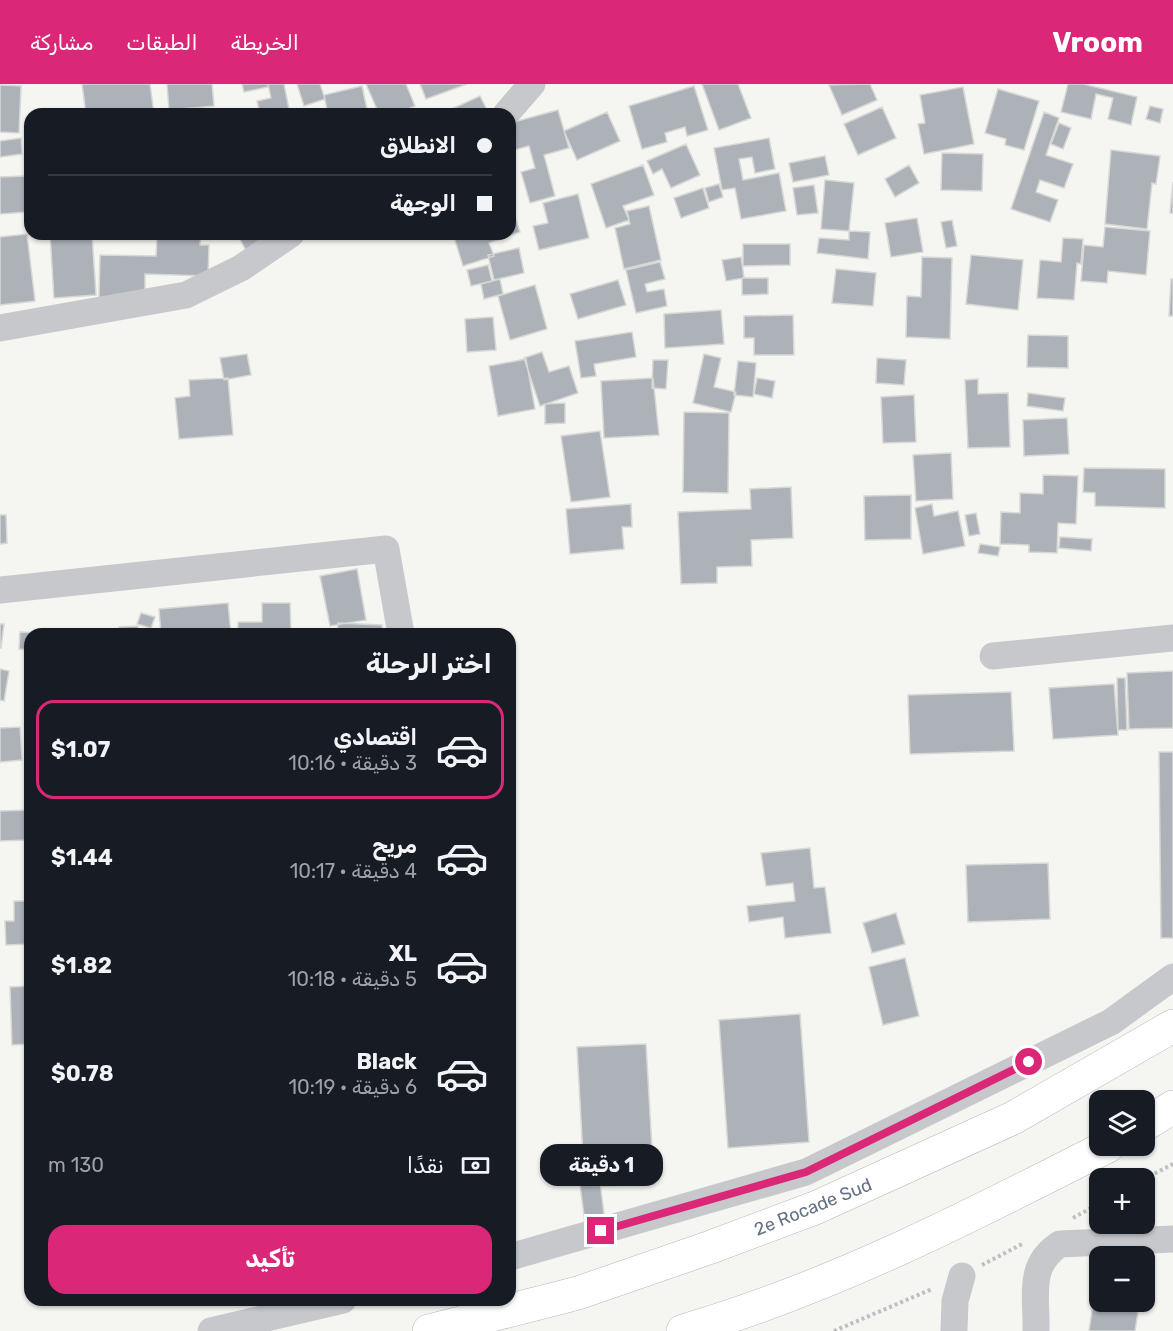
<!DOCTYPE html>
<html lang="ar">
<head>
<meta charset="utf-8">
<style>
	body { margin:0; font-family:Rubik,"Noto Naskh Arabic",sans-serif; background:#20242c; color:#f1f3f6; direction:rtl; height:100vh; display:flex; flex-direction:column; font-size:22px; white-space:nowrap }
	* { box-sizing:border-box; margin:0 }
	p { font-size:20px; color:#9ea1a6 }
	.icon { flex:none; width:33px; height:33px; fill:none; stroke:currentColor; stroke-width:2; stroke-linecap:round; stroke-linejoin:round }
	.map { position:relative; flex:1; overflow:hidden; direction:ltr }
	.details { position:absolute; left:24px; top:544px; width:492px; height:678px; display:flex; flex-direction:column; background:#171b24; border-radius:18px; box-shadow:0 2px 4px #0004; direction:rtl }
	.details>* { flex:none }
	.banner { position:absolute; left:24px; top:24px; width:492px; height:132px; border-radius:18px; box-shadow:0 2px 4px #0004; direction:rtl; display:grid; align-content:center; height:132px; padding:0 24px; background:#171b24 }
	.fabs { position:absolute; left:1089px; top:1006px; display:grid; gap:12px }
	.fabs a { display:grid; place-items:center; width:66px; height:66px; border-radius:12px; background:#171b24; box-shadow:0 2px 4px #0004; font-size:30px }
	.end { position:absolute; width:27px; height:27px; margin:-14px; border:8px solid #db2777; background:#fff; box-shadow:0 0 0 3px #fff }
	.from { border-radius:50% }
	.bubble { position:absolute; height:42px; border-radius:18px; background:#171b24; box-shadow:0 2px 4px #0004; font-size:20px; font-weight:700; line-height:42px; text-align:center; direction:rtl }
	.banner b { display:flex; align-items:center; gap:21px; height:57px; font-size:22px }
	.banner b+b { border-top:2px solid #363941 }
	.banner i { width:15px; height:15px; background:#f1f3f6 }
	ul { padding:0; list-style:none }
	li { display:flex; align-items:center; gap:18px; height:99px; margin:0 12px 9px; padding:0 12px; border:3px solid transparent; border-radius:18px }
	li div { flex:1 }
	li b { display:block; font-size:22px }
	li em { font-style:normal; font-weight:700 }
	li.active { border-color:#db2777 }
	li>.icon { width:54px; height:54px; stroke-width:1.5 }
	h2 { padding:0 24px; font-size:27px; line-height:72px }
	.pay { display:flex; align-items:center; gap:15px; height:66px; padding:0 24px; font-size:22px }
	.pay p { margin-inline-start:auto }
	.cta { display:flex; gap:12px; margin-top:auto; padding:12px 24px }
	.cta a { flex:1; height:69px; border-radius:18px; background:#db2777; color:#fff; font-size:24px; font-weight:700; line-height:69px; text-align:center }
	header { display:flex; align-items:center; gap:36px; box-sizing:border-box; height:84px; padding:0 30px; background:#db2777; color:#fff }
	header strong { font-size:28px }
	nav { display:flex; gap:33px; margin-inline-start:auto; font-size:21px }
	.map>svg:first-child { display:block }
</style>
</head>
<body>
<header>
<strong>Vroom</strong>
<nav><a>الخريطة</a><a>الطبقات</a><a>مشاركة</a></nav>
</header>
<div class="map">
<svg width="1173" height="1247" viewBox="0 0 1173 1247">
	<rect width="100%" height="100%" fill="#f5f6f2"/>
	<path fill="#acb2b8" stroke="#d7d7d5" stroke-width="1.5" d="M82,0H150L154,30H86Z
		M167,0H212L214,22L169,26Z
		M242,0H268V3L244,8Z
		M268,0H284L290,30H260L257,17L271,14Z
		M297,0H320L325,15L304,22Z
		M366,0H406L415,22L396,30H379Z
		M420,0H467L426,15Z
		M702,0H738L751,34L719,46Z
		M870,0L877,16L842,31L829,1Z
		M1068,0H1083L1137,13L1131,41L1108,35L1113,14L1096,10L1091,35L1061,28Z
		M0,1L21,2L19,49L0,48Z
		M362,2L368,30H328L324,11Z
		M694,2L708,46L687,52L685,43L665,49L667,58L642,65L629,22Z
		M963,3L974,60L924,70L918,40L925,39L920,11Z
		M998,5L1039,17L1024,66L1005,61L1006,55L985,49Z
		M480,12L489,30H441Z
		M1150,22L1163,25L1160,39L1146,35Z
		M882,23L896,54L858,71L844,40Z
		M558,26L569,64L544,71L555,112L530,119L521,88L535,84L529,62L510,67V39Z
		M607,28L620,57L577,76L564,47Z
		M1044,28L1059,34L1046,71L1073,80L1064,104L1040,96L1036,108L1058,116L1050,138L1011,125Z
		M1059,39L1071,44L1063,65L1051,60Z
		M21,54L22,70L0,73V57Z
		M769,54L775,85L755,89L752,73L739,75L743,96L779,89L786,127L741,135L735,104L722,106L714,64Z
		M686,60L700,91L671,104L662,85L653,90L647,77Z
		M1111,66L1160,72L1156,100L1152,99L1147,145L1105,140Z
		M942,69L983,70L982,107L941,106Z
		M825,72L829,91L793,98L789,79Z
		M643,81L654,111L623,122L629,136L606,144L591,100Z
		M909,81L919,99L895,113L885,95Z
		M25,92L27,128L0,130V93Z
		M825,96L854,99L849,147L821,145Z
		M1173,98V129H1170Z
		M719,100L723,113L709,118L705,104Z
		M814,101L818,129L797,131L793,104Z
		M703,104L709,124L681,134L674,114Z
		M578,110L589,154L539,166L533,142L548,139L543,119Z
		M510,118L520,148L489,159L494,172L463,182L453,150H510Z
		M649,122L661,176L624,185L615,144L630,140L627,127Z
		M917,134L923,168L891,173L885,139Z
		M952,136L957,162L946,164L941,138Z
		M1105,143L1150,147L1146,191L1108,187L1107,199L1081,197L1084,161L1103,163Z
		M849,147L870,148L868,175L817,169L819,154L849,156Z
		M27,150L35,217L0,221V153Z
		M50,150H92L96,211L54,214Z
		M184,150H201L200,161H209L208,192L145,190V215L99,214L100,171L156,172L157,153L183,154Z
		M237,150H286L248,170Z
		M1063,154L1083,155L1081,180L1077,179L1074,216L1037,214L1040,176L1061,178Z
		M743,160H790V181L743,182Z
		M519,164L524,189L494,196L488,171Z
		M971,171L1023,176L1018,226L966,220Z
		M741,173L744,194L726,197L722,176Z
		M922,173L952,174L950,255L906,253L907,212L921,213Z
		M660,178L665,195L645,200L647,208L664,205L667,222L636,229L626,186Z
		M488,181L492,197L471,202L467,186Z
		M836,185L876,189L873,222L832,219Z
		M742,194H768V210L742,211Z
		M500,195L503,210L484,215L481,200Z
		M1171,195H1173V232H1169Z
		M618,196L626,221L578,235L570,210Z
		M535,201L547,245L510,256L498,212Z
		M721,226L724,260L665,264L664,230Z
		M793,231L794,271H754V254H744V232Z
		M493,233L496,266L467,268L465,235Z
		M632,248L636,273L594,280L596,292L581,294L575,257Z
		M1028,251L1068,252V284L1027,283Z
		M542,268L549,288L569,282L578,309L540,322L524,274Z
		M247,270L251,291L224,296L220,274Z
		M704,270L721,274L714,303L736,308L731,328L693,319Z
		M877,274L906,276L904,301L876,299Z
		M526,275L535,325L498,332L489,282Z
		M653,276H668L666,305L652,304Z
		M738,277L756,279L753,313L734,311Z
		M228,294L233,351L179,355L175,314L190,312L189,296Z
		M653,294L659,351L604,354L601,297Z
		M757,294L775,297L772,314L754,310Z
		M978,295V310L1008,309L1010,363L968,364L965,296Z
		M1028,309L1065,314L1063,327L1027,322Z
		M914,311L916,358L883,359L881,313Z
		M565,319V339L545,340V320Z
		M684,328L729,329L728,409L683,408Z
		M1067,334L1069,370L1024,372L1023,336Z
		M600,347L610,413L571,418L561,352Z
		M951,369L953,415L916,417L913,371Z
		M1084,384L1165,385V424L1095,422V409L1083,408Z
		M1043,391L1078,392L1076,440L1058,439L1057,469L1029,468V461L1000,460L1001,428L1020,429V409L1043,410Z
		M791,403L793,454L751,456L752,482L717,483V499L681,500L678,428L751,425L750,405Z
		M911,411V455L865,456L864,412Z
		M631,420L632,443H622L624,465L570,470L566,425Z
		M932,420L934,432L958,427L965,462L923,470L915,424Z
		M976,429L980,450L969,452L965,431Z
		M0,431H6L7,459L0,460Z
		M1060,453L1092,455L1091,467L1059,464Z
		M980,460L1000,463L998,472L978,469Z
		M357,485L366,536L330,542L320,492Z
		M228,519L231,550H161L159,525Z
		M262,519H290L291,550H238V538H262Z
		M141,529L155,533L151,544L137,540Z
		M338,539L382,541V550H337Z
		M0,540H4L1,564H0Z
		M138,542V549L156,548L157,550H119V543Z
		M20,548L38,549L30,550V566L19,565Z
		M0,585L9,587L4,617L0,616Z
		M1173,587V644L1129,645L1127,589Z
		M1117,594H1125L1127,646H1118Z
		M1114,600L1118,651L1053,655L1049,604Z
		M1011,608L1014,667L910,670L908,611Z
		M20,643L22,676L0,678V644Z
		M1159,668H1173V854H1161Z
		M30,726V756L0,757V727Z
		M810,764L814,804L825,803L831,849L785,854L783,833L749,838L747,822L795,817L793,799L766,802L761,769Z
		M1048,779L1050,835L968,838L966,781Z
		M14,817H30V860L6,861L5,837H14Z
		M896,829L905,860L872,869L863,839Z
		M905,874L919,932L883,941L869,883Z
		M30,902V960L12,961L10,903Z
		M800,930L809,1058L728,1064L719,936Z
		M646,960L654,1100L603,1102L601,1071L583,1072L577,963Z
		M599,1091L605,1137L585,1139L579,1093Z
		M1091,1167H1131V1173H1100V1191H1091Z
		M1093,1220L1138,1228L1135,1247H1089Z"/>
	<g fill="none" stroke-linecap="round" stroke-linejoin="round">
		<g stroke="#b6b8bc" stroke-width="34">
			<path id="highway" d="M1144,1041L1173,1023
				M429,1247L578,1209L711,1163L815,1124L1013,1034L1173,942
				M683,1247C831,1204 971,1132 1108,1062"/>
		</g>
		<path stroke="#bdbfc1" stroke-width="4" stroke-dasharray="3 3" stroke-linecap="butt" d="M1144,1095L1173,1080
			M1073,1134L1100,1119
			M982,1181L1024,1159
			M834,1247L932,1205"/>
		<path stroke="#c6c8cc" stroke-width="27" d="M506,30L532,0
			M0,244L186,211L241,184L291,150
			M0,506L386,465L401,550
			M993,572L1173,554
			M510,1173L806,1088L1111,938L1173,893
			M211,1247L343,1216
			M954,1247L955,1217L962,1192
			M1036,1247C1037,1211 1027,1181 1060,1160L1173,1155"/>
		<use href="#highway" stroke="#fff" stroke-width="33"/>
	</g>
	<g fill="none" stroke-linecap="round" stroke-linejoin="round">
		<path stroke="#db2777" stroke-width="8" d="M601,1147L806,1088L1029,978"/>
	</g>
	<g text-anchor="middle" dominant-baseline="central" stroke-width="6" stroke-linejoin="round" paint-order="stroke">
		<g font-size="18" fill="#657283" stroke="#fff">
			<text transform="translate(813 1123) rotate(-22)">2e Rocade Sud</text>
		</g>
	</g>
</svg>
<div class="fabs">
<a><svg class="icon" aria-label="layers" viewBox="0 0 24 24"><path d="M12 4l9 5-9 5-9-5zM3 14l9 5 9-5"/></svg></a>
<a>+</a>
<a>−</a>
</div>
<i class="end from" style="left:1029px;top:978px"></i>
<i class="end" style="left:601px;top:1147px"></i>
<div class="bubble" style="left:540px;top:1060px;width:123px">1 دقيقة</div>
<div class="banner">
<b><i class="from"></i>الانطلاق</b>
<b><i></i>الوجهة</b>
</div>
<section class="details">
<h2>اختر الرحلة</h2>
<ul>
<li class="active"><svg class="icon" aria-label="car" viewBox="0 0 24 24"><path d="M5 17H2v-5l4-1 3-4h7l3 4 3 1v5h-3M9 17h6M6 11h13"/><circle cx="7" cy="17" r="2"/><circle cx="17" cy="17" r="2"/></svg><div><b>اقتصادي</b><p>3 دقيقة · 10:16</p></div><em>$1.07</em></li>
<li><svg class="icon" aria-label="car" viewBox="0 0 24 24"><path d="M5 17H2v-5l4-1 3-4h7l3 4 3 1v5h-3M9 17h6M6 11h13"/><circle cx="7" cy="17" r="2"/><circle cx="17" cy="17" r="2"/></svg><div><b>مريح</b><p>4 دقيقة · 10:17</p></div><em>$1.44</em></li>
<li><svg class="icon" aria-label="car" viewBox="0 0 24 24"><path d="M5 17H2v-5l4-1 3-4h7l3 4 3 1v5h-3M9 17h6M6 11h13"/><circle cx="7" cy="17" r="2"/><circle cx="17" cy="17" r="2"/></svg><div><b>XL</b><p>5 دقيقة · 10:18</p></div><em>$1.82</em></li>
<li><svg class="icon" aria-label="car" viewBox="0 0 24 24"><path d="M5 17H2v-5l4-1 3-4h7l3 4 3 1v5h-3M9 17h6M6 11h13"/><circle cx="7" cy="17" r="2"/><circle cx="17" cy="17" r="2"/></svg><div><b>Black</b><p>6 دقيقة · 10:19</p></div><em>$0.78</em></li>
</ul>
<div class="pay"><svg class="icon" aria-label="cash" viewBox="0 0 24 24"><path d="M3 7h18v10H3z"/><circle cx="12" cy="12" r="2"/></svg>نقدًا<p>130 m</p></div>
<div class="cta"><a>تأكيد</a></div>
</section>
</div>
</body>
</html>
